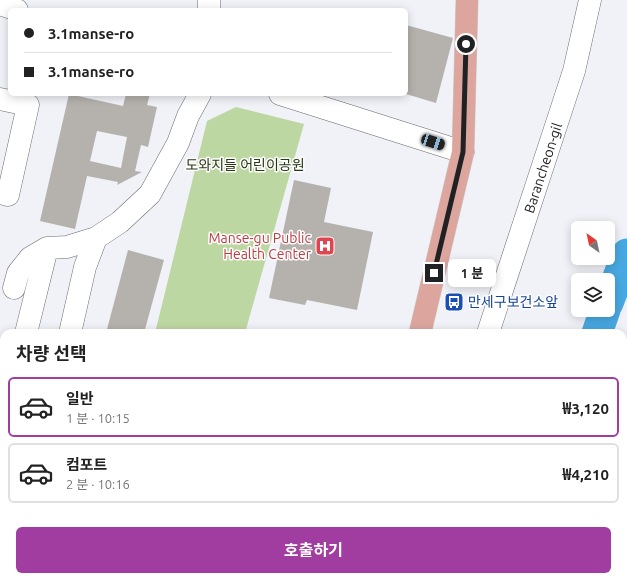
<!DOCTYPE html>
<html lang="ko">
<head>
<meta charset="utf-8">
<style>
	body { margin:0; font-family:Ubuntu,"Noto Sans KR",sans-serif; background:#f6f6f6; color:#222; height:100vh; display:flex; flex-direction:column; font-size:15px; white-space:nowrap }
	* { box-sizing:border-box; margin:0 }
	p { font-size:13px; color:#767676 }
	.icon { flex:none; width:22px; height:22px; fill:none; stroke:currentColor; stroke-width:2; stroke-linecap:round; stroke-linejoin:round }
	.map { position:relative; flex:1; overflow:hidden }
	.side { position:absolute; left:0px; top:329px; width:627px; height:252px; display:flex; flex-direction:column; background:#fff; border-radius:12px 12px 0 0; box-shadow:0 2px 10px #0003 }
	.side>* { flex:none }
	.hud { position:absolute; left:8px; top:8px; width:400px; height:88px; border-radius:6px; box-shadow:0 2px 10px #0003; display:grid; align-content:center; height:88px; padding:0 16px; background:#fff }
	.needle { width:26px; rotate:327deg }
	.buttons { position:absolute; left:571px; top:221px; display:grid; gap:8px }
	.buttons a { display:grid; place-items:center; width:44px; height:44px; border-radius:6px; background:#fff; box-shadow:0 2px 10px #0003; font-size:20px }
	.end { position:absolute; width:18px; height:18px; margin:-9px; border:5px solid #202123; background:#fff; box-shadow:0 0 0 2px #fff }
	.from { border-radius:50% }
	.bubble { position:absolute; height:28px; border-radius:6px; background:#fff; box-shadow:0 2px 10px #0003; font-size:13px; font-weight:700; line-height:28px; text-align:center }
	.car { position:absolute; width:12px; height:24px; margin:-12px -6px; border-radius:5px; box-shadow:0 0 3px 1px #0007; background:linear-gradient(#222 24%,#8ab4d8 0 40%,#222 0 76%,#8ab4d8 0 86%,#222 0) }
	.hud b { display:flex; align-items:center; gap:14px; height:38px; font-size:15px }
	.hud b+b { border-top:1px solid #e0e0e0 }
	.hud i { width:10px; height:10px; background:#222 }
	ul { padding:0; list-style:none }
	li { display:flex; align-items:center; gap:12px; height:60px; margin:0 8px 6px; padding:0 8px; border:2px solid #e0e0e0; border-radius:6px }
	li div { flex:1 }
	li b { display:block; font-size:15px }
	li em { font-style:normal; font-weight:700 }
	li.selected { border-color:#a13ca1 }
	li>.icon { width:36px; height:36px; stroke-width:1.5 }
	h2 { padding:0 16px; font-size:18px; line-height:48px }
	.action { display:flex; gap:8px; margin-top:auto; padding:8px 16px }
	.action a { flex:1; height:46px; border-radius:6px; background:#a13ca1; color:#fff; font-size:16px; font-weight:700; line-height:46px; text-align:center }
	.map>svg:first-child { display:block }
</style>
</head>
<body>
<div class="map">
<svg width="627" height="581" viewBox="0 0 627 581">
	<rect width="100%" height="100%" fill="#f0f2f8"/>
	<path fill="#bdd7a2" d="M236,107L304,124L245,333H155L207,121Z"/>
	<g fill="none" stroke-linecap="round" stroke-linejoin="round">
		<path stroke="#48a9e2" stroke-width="31" d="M608,303L627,254
			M597,333L605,310
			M499,581L501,577"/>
	</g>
	<path fill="#b5b1ac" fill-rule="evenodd" d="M406,25L453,38L436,103L406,94Z
		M69,94L123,106L126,94H150L147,105L157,107L148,147L141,145L135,171L142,172L117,185L118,182L87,176L75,229L40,221ZM97,131L127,137L121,168L90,161Z
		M294,180L331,188L324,222L373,232L357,310L307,300L305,305L269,298Z
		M128,250L164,260L144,333H106Z"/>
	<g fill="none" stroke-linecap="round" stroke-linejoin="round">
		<g stroke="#686a6f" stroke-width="23">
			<path id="minor" d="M209,0V10
				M0,4L17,10
				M280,94L463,152
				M0,99L28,105L8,195L0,193
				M14,288L18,273L30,258L47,248L67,247L96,238
				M26,333L47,248
				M70,333L85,267L96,238L120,222L150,194L178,143L188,116L200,94
				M488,333L574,71L590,0
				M0,414L4,415
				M0,496L4,490
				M623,540L627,528
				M0,577L4,570
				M48,581L51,577
				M148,581L150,577
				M610,581L611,577"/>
		</g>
		<g stroke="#cececf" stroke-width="23">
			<path id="major" d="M420,333L463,152L467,0
				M362,581L363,577"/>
		</g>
		<use href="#minor" stroke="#fff" stroke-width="22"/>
		<use href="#major" stroke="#dca69e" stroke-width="22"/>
	</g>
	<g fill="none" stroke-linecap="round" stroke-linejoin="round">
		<path stroke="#202123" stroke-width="5" d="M434,273L463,152L466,44"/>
	</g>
	<defs>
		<g id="hospital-square" transform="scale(1)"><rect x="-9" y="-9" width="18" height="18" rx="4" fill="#e0444e" stroke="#fff"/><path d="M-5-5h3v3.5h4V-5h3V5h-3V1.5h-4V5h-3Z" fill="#fff"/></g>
		<g id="bus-square" transform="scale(1)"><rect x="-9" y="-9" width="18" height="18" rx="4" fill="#1a4fb4" stroke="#fff"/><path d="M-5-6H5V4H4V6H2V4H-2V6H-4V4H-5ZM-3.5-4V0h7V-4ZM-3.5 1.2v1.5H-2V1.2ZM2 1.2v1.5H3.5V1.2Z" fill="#fff"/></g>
	</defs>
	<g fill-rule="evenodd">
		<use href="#hospital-square" x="325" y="246"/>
		<use href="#bus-square" x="454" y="302"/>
	</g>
	<g text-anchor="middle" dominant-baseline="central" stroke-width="3" stroke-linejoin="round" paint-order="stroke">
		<g font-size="14" fill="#283814" stroke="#fff">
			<text x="245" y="165">도와지들 어린이공원</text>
		</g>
		<g font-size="14" fill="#202123" stroke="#fff">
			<text transform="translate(543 168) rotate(-72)">Barancheon-gil</text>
		</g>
		<g font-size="14" fill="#be3a42" stroke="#fff" text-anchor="end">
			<text x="311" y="238">Manse-gu Public<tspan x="311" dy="16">Health Center</tspan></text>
		</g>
		<g font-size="14" fill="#164399" stroke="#fff" text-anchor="start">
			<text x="468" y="302">만세구보건소앞</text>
		</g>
	</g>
</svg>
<div class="buttons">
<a><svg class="needle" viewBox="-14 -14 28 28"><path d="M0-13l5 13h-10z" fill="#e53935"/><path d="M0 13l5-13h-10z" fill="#767676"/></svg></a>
<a><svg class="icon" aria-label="layers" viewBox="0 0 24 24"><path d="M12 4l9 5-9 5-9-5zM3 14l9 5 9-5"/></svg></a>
</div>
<i class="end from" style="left:466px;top:44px"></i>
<i class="end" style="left:434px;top:273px"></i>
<div class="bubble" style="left:448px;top:259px;width:48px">1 분</div>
<i class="car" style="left:433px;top:142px;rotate:108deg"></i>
<div class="hud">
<b><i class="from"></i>3.1manse-ro</b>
<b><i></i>3.1manse-ro</b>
</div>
<section class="side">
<h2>차량 선택</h2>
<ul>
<li class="selected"><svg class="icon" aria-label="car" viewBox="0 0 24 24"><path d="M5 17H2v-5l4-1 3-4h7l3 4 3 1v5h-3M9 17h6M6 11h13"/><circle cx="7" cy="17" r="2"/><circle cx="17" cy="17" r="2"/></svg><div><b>일반</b><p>1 분 · 10:15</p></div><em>₩3,120</em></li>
<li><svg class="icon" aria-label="car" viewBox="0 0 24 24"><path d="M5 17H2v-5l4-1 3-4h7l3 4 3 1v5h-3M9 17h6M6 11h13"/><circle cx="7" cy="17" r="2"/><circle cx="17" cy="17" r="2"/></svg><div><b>컴포트</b><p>2 분 · 10:16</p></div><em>₩4,210</em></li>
</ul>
<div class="action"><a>호출하기</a></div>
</section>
</div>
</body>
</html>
